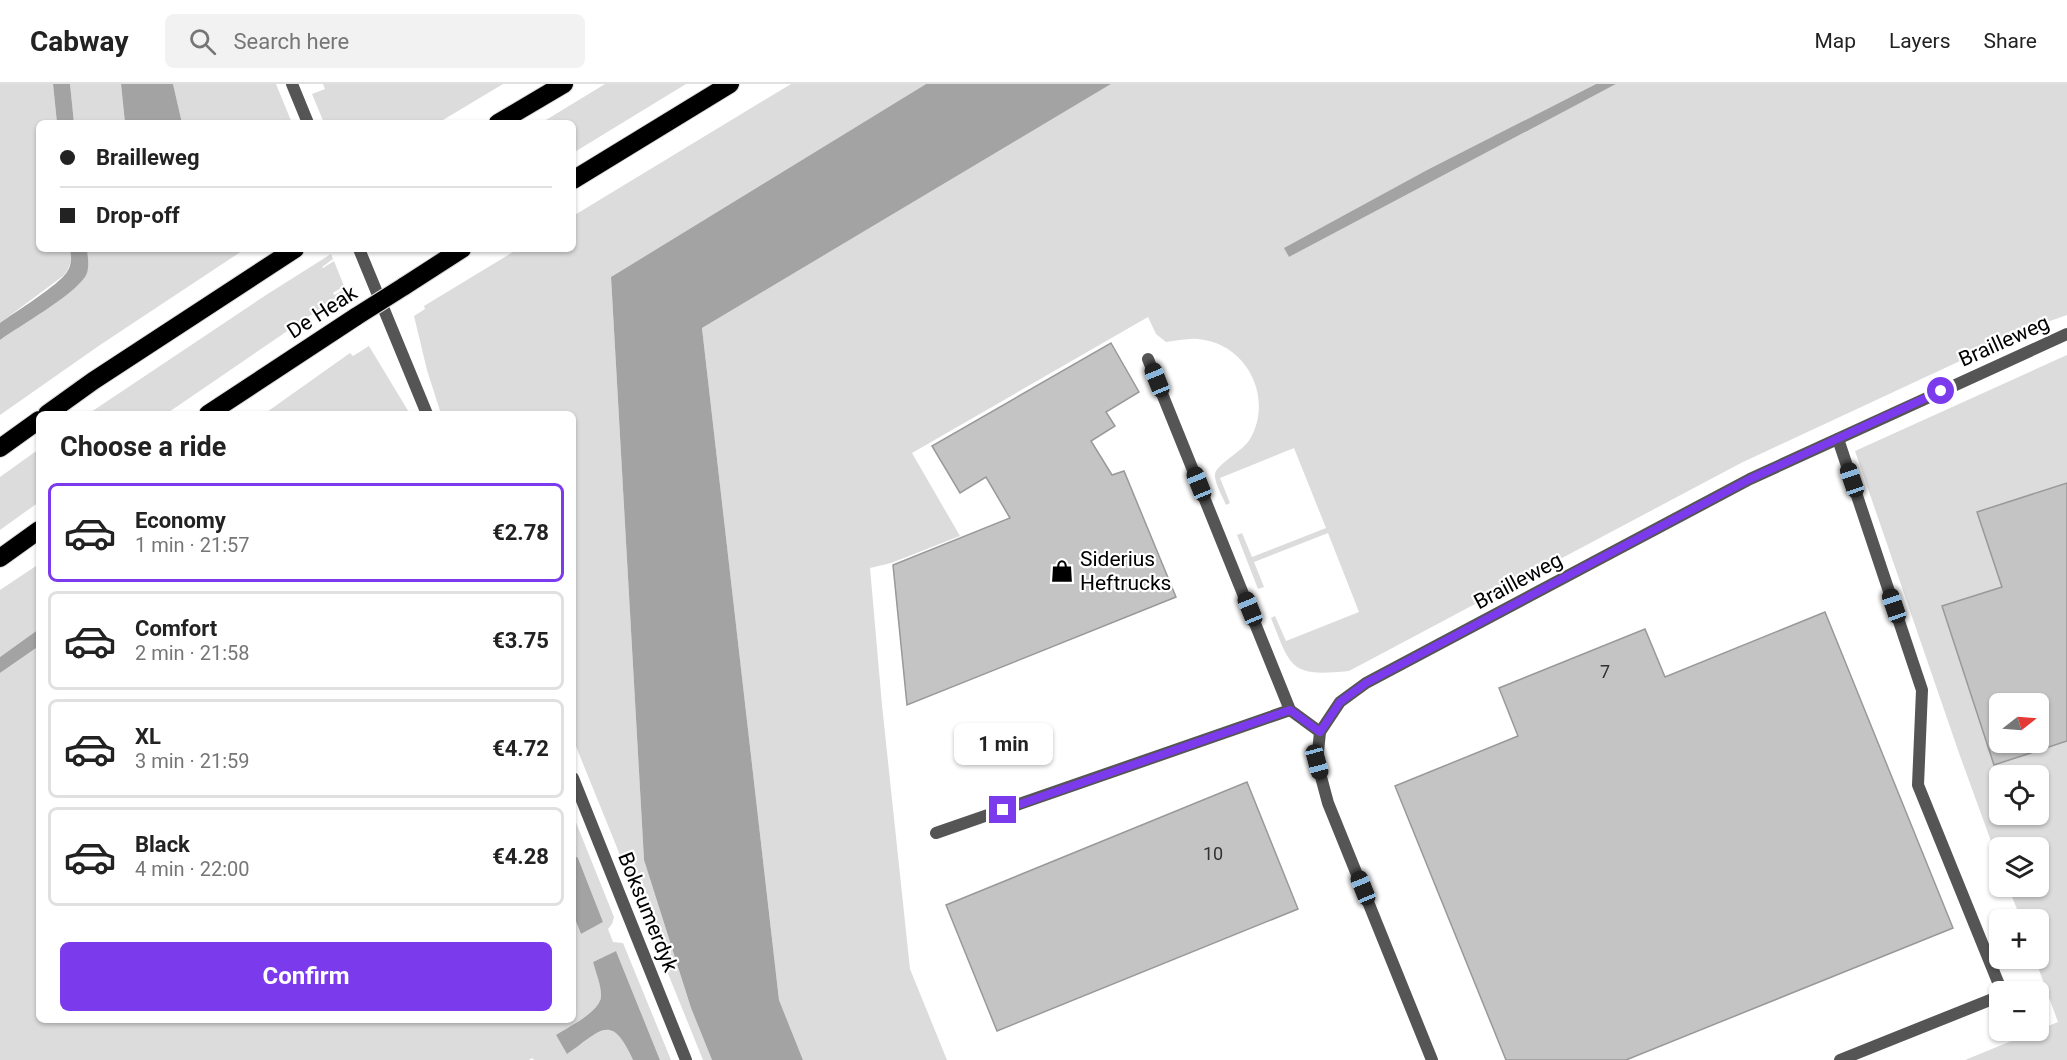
<!DOCTYPE html>
<html lang="en">
<head>
<meta charset="utf-8">
<style>
	body { margin:0; font-family:Roboto,sans-serif; background:#f2f2f2; color:#222; height:100vh; display:flex; flex-direction:column; font-size:22px; white-space:nowrap }
	* { box-sizing:border-box; margin:0 }
	p { font-size:20px; color:#767676 }
	.icon { flex:none; width:33px; height:33px; fill:none; stroke:currentColor; stroke-width:2; stroke-linecap:round; stroke-linejoin:round }
	.map { position:relative; flex:1; overflow:hidden }
	.details { position:absolute; left:36px; top:327px; width:540px; height:612px; display:flex; flex-direction:column; background:#fff; border-radius:9px; box-shadow:0 2px 4px #0004 }
	.details>* { flex:none }
	.hud { position:absolute; left:36px; top:36px; width:540px; height:132px; border-radius:9px; box-shadow:0 2px 4px #0004; display:grid; align-content:center; height:132px; padding:0 24px; background:#fff }
	.needle { width:39px; rotate:73deg }
	.buttons { position:absolute; left:1989px; top:609px; display:grid; gap:12px }
	.buttons a { display:grid; place-items:center; width:60px; height:60px; border-radius:9px; background:#fff; box-shadow:0 2px 4px #0004; font-size:30px }
	.end { position:absolute; width:27px; height:27px; margin:-14px; border:8px solid #7c3aed; background:#fff; box-shadow:0 0 0 3px #fff }
	.from { border-radius:50% }
	.bubble { position:absolute; height:42px; border-radius:9px; background:#fff; box-shadow:0 2px 4px #0004; font-size:20px; font-weight:700; line-height:42px; text-align:center }
	.car { position:absolute; width:18px; height:36px; margin:-18px -9px; border-radius:8px; box-shadow:0 0 4px 2px #0007; background:linear-gradient(#222 24%,#8ab4d8 0 40%,#222 0 76%,#8ab4d8 0 86%,#222 0) }
	.hud b { display:flex; align-items:center; gap:21px; height:57px; font-size:22px }
	.hud b+b { border-top:2px solid #e0e0e0 }
	.hud i { width:15px; height:15px; background:#222 }
	ul { padding:0; list-style:none }
	li { display:flex; align-items:center; gap:18px; height:99px; margin:0 12px 9px; padding:0 12px; border:3px solid #e0e0e0; border-radius:9px }
	li div { flex:1 }
	li b { display:block; font-size:22px }
	li em { font-style:normal; font-weight:700 }
	li.on { border-color:#7c3aed }
	li>.icon { width:54px; height:54px; stroke-width:1.5 }
	h2 { padding:0 24px; font-size:27px; line-height:72px }
	.action { display:flex; gap:12px; margin-top:auto; padding:12px 24px }
	.action a { flex:1; height:69px; border-radius:9px; background:#7c3aed; color:#fff; font-size:24px; font-weight:700; line-height:69px; text-align:center }
	header { display:flex; align-items:center; gap:36px; box-sizing:border-box; height:84px; padding:0 30px; background:#fff; border-bottom:2px solid #e0e0e0 }
	header strong { font-size:28px }
	nav { display:flex; gap:33px; margin-inline-start:auto; font-size:21px }
	.search { width:420px; height:54px; background:#f2f2f2; display:flex; align-items:center; gap:15px; box-sizing:border-box; padding:0 21px; border-radius:9px; color:#767676; font-size:22px }
	.map>svg:first-child { display:block }
</style>
</head>
<body>
<header>
<strong>Cabway</strong>
<div class="search"><svg class="icon" aria-label="search" viewBox="0 0 24 24"><circle cx="10" cy="10" r="6"/><path d="M15 15l6 6"/></svg>Search here</div>
<nav><a>Map</a><a>Layers</a><a>Share</a></nav>
</header>
<div class="map">
<svg width="2067" height="976" viewBox="0 0 2067 976">
	<rect width="100%" height="100%" fill="#fff"/>
	<path fill="#dcdcdc" fill-rule="evenodd" d="M0,0H53L57,39H39V165H70C71,176 71,184 63,192L0,239Z
		M70,0H121L125,39H74Z
		M173,0H276L292,39H182Z
		M323,0H503L438,39H324L312,10L325,5Z
		M605,0H686L573,69V39H541Z
		M791,0H926L611,193L644,776L691,924L712,976H703L573,655V330H441L427,286L414,232L425,225L424,222L518,165H573V132Z
		M1111,0H1596L1427,86L1285,164L1289,173L1616,0H2067V231L2033,243L1741,379L1349,587C1291,593 1291,585 1271,534L1275,532L1286,557L1359,528L1328,449L1254,478L1264,503L1258,505L1237,451L1242,449L1252,473L1326,444L1294,364L1220,394L1230,419L1226,421C1223,413 1214,399 1215,390C1217,380 1243,367 1250,355C1274,314 1247,259 1198,255C1188,254 1177,257 1166,258L1156,250L1148,233L912,369L960,452L891,479L870,484L882,621L910,885L947,976H803L779,916L702,244Z
		M87,165H245L100,261L0,331V256C21,241 71,213 84,193C90,185 88,174 87,165Z
		M331,170L333,175L322,183L323,184L334,177L344,202L333,209L334,211L345,205L346,207L166,330H88L266,211Z
		M369,262L410,330H264L350,269L353,272Z
		M2067,271V976H1965L2058,938L2035,875L2038,874V836L2021,835L2008,803L2038,802V764H2000L1999,779L1960,672L1855,367ZM2000,620H2038V658H2000ZM2000,692H2038V730H2000Z
		M39,365V418L0,446V393Z
		M39,480V545L0,573V506Z
		M39,562V936H573V830L581,850L603,838L578,774L573,770V731L614,833L612,840L608,845L613,858L623,859L671,976H660L616,867L593,878C596,889 601,901 601,911C602,927 568,943 556,951L567,969C603,946 611,928 633,976H534L532,974L529,976H0V589Z"/>
	<path fill="#a3a3a3" d="M53,0H70L74,39H57Z
		M121,0H173L182,39H125Z
		M926,0H1111L702,244L779,916L803,976H712L691,924L644,776L611,193Z
		M1596,0H1616L1289,173L1284,164L1427,86Z
		M70,165H87C88,174 90,185 85,193C71,213 21,241 0,256V239C15,228 59,201 67,188C72,181 71,173 70,165Z
		M39,545V562L0,589V573Z
		M573,770L578,774L603,838L581,850L573,830Z
		M616,867L660,976H633C611,928 602,946 567,970L556,951C568,943 602,927 601,911C601,901 596,889 593,878Z"/>
	<path fill="#c4c4c4" stroke="#999" stroke-width="1.5" fill-rule="evenodd" d="M1111,259L1139,308L1106,328L1115,342L1091,357L1112,391L1124,387L1176,513L907,621L893,481L1010,434L986,393L960,409L932,362Z
		M2067,399V657L1994,681L1942,522L2002,503L1977,428ZM2000,620H2038V658H2000Z
		M1825,528L1953,844L1626,976H1506L1395,702L1518,652L1499,604L1645,545L1665,593Z
		M1247,698L1298,825L997,947L946,821Z"/>
	<g fill="none" stroke-linecap="round" stroke-linejoin="round">
		<g stroke="#dbdbdb" stroke-width="20">
			<path id="highway" d="M498,39L564,0
				M573,96L730,0
				M403,203L462,165
				M47,330L93,297L295,165
				M208,330L357,232
				M0,364L39,336
				M0,474L39,446"/>
		</g>
		<path stroke="#555" stroke-width="12" d="M1148,275L1290,626L1320,648
			M1838,355L1922,606L1918,701L2002,908
			M936,749L1290,626
			M1840,976L2000,912"/>
		<path stroke="#555" stroke-width="12" d="M292,0L308,39
			M359,165L427,330
			M573,694L686,976
			M1432,976L1328,719L1317,678L1320,648L1340,618L1366,599L1750,395L2067,250"/>
		<use href="#highway" stroke="#000" stroke-width="18"/>
		<g stroke="#dbdbdb" stroke-width="20" stroke-linecap="butt">
			<path id="highway-bridge" d="M357,232L403,203"/>
		</g>
		<use href="#highway-bridge" stroke="#000" stroke-width="18"/>
	</g>
	<g fill="none" stroke-linecap="round" stroke-linejoin="round">
		<path stroke="#7c3aed" stroke-width="8" d="M1003,726L1290,626L1320,648L1340,618L1366,599L1750,395L1941,307"/>
	</g>
	<defs>
		<g id="shop-bare" transform="scale(1.8)"><path d="M-5-2.5h2.3a2.7 3.5 0 0 1 5.4 0H5L5.5 6h-11ZM-1.5-2.5h3a1.5 2.3 0 0 0-3 0Z" fill="#000" stroke="#fff" stroke-width="2.5" paint-order="stroke"/></g>
	</defs>
	<g fill-rule="evenodd">
		<use href="#shop-bare" x="1062" y="487"/>
	</g>
	<g text-anchor="middle" dominant-baseline="central" stroke-width="4.5" stroke-linejoin="round" paint-order="stroke">
		<g font-size="18" fill="#313131">
			<text x="1605" y="587">7</text>
			<text x="1213" y="769">10</text>
		</g>
		<g font-size="21" fill="#000" stroke="#fff">
			<text transform="translate(322 228) rotate(-33)">De Heak</text>
			<text transform="translate(2004 257) rotate(-24)">Brailleweg</text>
			<text transform="translate(1518 497) rotate(-28)">Brailleweg</text>
			<text transform="translate(648 828) rotate(68)">Boksumerdyk</text>
		</g>
		<g font-size="21" fill="#000" stroke="#fff" text-anchor="start">
			<text x="1080" y="475">Siderius<tspan x="1080" dy="24">Heftrucks</tspan></text>
		</g>
	</g>
</svg>
<div class="buttons">
<a><svg class="needle" viewBox="-14 -14 28 28"><path d="M0-13l5 13h-10z" fill="#e53935"/><path d="M0 13l5-13h-10z" fill="#767676"/></svg></a>
<a><svg class="icon" aria-label="locate" viewBox="0 0 24 24"><circle cx="12" cy="12" r="6"/><path d="M12 2v4M12 18v4M2 12h4M18 12h4"/></svg></a>
<a><svg class="icon" aria-label="layers" viewBox="0 0 24 24"><path d="M12 4l9 5-9 5-9-5zM3 14l9 5 9-5"/></svg></a>
<a>+</a>
<a>−</a>
</div>
<i class="end from" style="left:1941px;top:307px"></i>
<i class="end" style="left:1003px;top:726px"></i>
<div class="bubble" style="left:954px;top:639px;width:99px">1 min</div>
<i class="car" style="left:1157px;top:296px;rotate:338deg"></i>
<i class="car" style="left:1852px;top:396px;rotate:341deg"></i>
<i class="car" style="left:1199px;top:400px;rotate:338deg"></i>
<i class="car" style="left:1894px;top:522px;rotate:341deg"></i>
<i class="car" style="left:1250px;top:525px;rotate:338deg"></i>
<i class="car" style="left:1317px;top:678px;rotate:165deg"></i>
<i class="car" style="left:1363px;top:804px;rotate:338deg"></i>
<div class="hud">
<b><i class="from"></i>Brailleweg</b>
<b><i></i>Drop-off</b>
</div>
<section class="details">
<h2>Choose a ride</h2>
<ul>
<li class="on"><svg class="icon" aria-label="car" viewBox="0 0 24 24"><path d="M5 17H2v-5l4-1 3-4h7l3 4 3 1v5h-3M9 17h6M6 11h13"/><circle cx="7" cy="17" r="2"/><circle cx="17" cy="17" r="2"/></svg><div><b>Economy</b><p>1 min · 21:57</p></div><em>€2.78</em></li>
<li><svg class="icon" aria-label="car" viewBox="0 0 24 24"><path d="M5 17H2v-5l4-1 3-4h7l3 4 3 1v5h-3M9 17h6M6 11h13"/><circle cx="7" cy="17" r="2"/><circle cx="17" cy="17" r="2"/></svg><div><b>Comfort</b><p>2 min · 21:58</p></div><em>€3.75</em></li>
<li><svg class="icon" aria-label="car" viewBox="0 0 24 24"><path d="M5 17H2v-5l4-1 3-4h7l3 4 3 1v5h-3M9 17h6M6 11h13"/><circle cx="7" cy="17" r="2"/><circle cx="17" cy="17" r="2"/></svg><div><b>XL</b><p>3 min · 21:59</p></div><em>€4.72</em></li>
<li><svg class="icon" aria-label="car" viewBox="0 0 24 24"><path d="M5 17H2v-5l4-1 3-4h7l3 4 3 1v5h-3M9 17h6M6 11h13"/><circle cx="7" cy="17" r="2"/><circle cx="17" cy="17" r="2"/></svg><div><b>Black</b><p>4 min · 22:00</p></div><em>€4.28</em></li>
</ul>
<div class="action"><a>Confirm</a></div>
</section>
</div>
</body>
</html>
